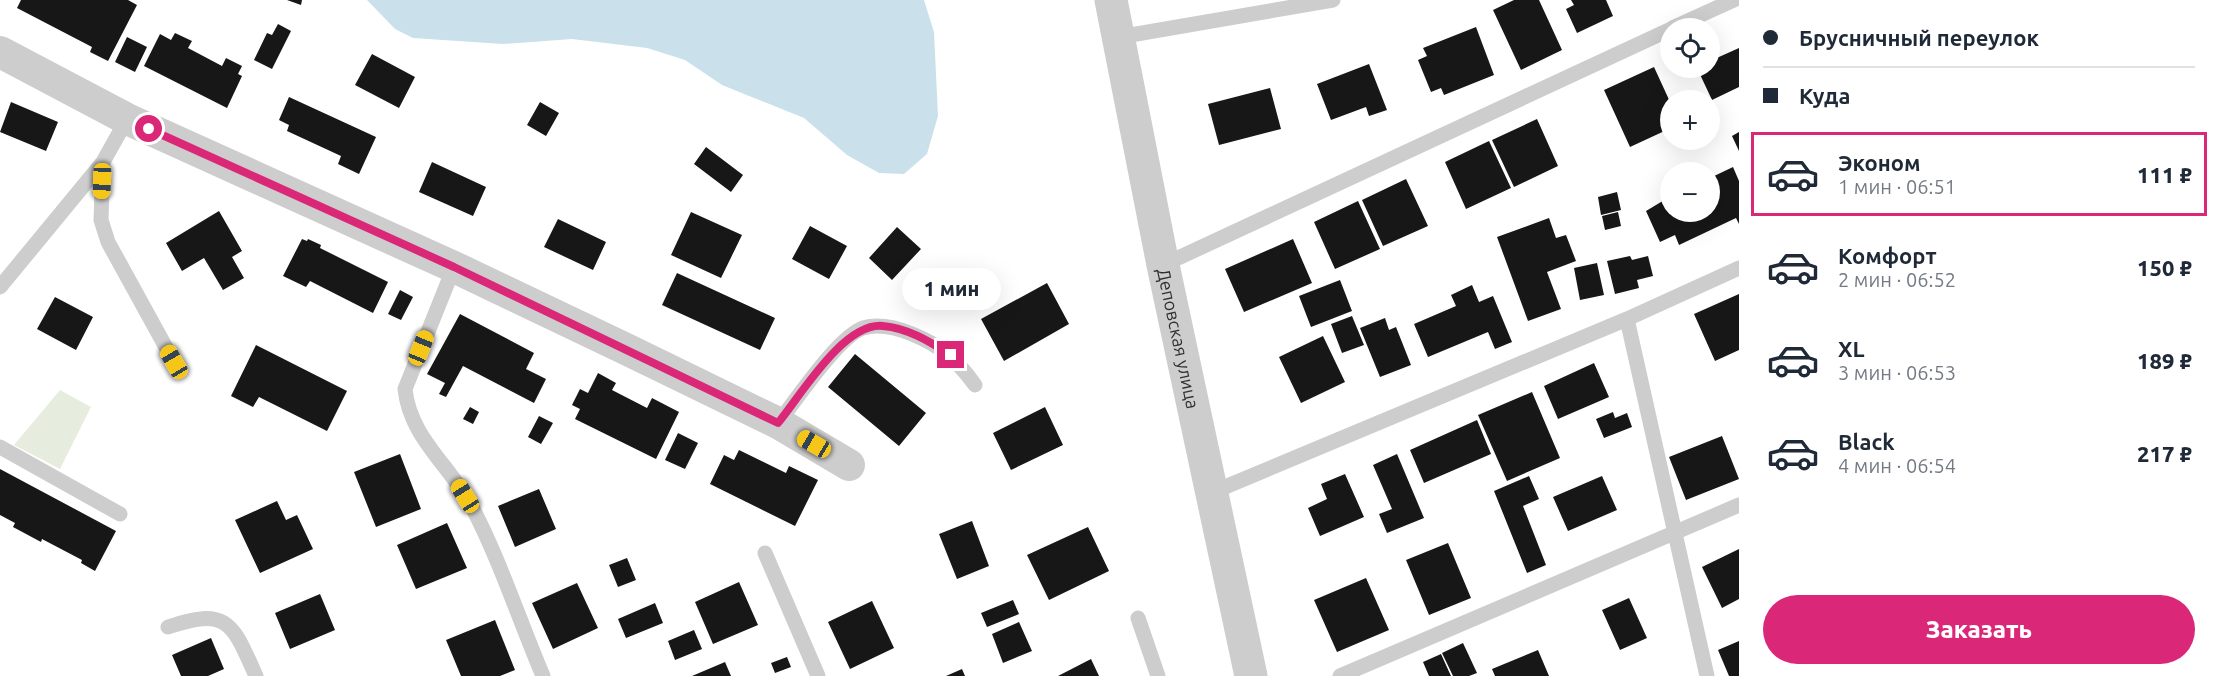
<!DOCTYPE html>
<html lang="ru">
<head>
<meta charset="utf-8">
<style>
	body { margin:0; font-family:Ubuntu,sans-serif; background:#f6f6f7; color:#1f2937; height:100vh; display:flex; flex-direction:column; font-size:22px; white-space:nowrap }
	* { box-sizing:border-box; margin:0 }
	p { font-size:20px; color:#747a83 }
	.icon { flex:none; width:33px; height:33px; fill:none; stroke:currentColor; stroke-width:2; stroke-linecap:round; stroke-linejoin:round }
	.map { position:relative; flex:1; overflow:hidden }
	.panel { display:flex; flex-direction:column; background:#fff; width:480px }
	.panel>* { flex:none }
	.top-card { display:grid; align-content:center; height:132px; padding:0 24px; background:#fff }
	.tools { position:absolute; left:1660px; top:18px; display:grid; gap:12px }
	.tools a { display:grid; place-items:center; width:60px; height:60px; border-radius:50%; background:#fff; box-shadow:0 6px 24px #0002; font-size:30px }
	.end { position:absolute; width:27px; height:27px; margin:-14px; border:8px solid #db2777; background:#fff; box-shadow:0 0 0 3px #fff }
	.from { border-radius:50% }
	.bubble { position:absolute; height:42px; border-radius:21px; background:#fff; box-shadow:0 6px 24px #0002; font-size:20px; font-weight:800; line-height:42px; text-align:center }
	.car { position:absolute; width:18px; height:36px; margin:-18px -9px; border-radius:8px; box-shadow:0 0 4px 2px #0007; background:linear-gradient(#f5c518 24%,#345 0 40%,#f5c518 0 76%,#345 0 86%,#f5c518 0) }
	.top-card b { display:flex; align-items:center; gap:21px; height:57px; font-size:22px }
	.top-card b+b { border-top:2px solid #e0e1e3 }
	.top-card i { width:15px; height:15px; background:#1f2937 }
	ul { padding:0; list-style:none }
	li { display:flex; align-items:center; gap:18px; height:84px; margin:0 12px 9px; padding:0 12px; border:3px solid transparent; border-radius:0px }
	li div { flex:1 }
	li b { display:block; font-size:22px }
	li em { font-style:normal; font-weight:800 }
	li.active { border-color:#db2777 }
	li>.icon { width:54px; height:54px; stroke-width:1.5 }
	.button { display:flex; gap:12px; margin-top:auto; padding:12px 24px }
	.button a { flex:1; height:69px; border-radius:36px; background:#db2777; color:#fff; font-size:24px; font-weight:800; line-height:69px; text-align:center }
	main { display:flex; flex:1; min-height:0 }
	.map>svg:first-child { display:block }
</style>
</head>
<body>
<main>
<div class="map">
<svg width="1739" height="676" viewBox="0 0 1739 676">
	<rect width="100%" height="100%" fill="#fff"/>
	<path fill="#e6edde" d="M60,390L91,407L60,469L14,445Z"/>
	<path fill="#cae1ec" d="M367,0H924L934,32L938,116L927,154L904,174L879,173L847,155L804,118L722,85L685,60L647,48L572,39L503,44L413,38L395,29Z"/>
	<path fill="#171717" d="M21,0H128L137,5L108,61L90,52L92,47L17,8Z
		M287,0H302L301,5Z
		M1514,0H1539L1562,50L1521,70L1493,10Z
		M1571,0H1606L1613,16L1577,33L1566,9L1574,5Z
		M278,24L291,31L272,69L254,60L267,33L272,35Z
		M1476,27L1494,75L1444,95L1441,88L1431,92L1418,60L1427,56L1423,48Z
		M175,33L192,41L188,48L222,66L226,58L242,66L238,74L242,76L227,108L144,66L160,34L171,40Z
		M127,37L147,47L135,72L115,62Z
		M1739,48V87L1712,100L1697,68H1710V61Z
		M372,54L415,77L399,108L355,85Z
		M1369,64L1387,110L1369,116L1366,107L1331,120L1317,84Z
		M1654,67L1671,104V128L1630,147L1604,90Z
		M1270,88L1281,129L1219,145L1208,104Z
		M289,97L376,137L359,174L338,164L341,156L287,131L289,125L279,120Z
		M11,102L58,122L46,151L0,132Z
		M540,102L559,113L546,136L527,125Z
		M1537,119L1558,166L1514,187L1492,140Z
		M1739,132V151L1732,136Z
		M1489,141L1511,188L1466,209L1445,162Z
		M706,147L743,175L731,192L694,164Z
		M432,162L486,187L473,216L419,192Z
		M1733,167L1739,181V224L1736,218L1679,245L1675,235L1660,242L1646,211L1671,196V212H1710V178Z
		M1406,179L1428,226L1383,246L1362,200Z
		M1617,192L1621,210L1601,215L1598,197Z
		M1358,201L1380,249L1335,269L1314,222Z
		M219,211L242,251L232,257L244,278L223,290L204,258L182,271L166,243Z
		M691,212L742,235L721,278L671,255Z
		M1618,212L1621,226L1605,230L1602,216Z
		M1549,218L1556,238L1566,235L1576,261L1547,272L1561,309L1528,321L1497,237Z
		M558,219L606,242L593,270L544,247Z
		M810,226L847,246L829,279L792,259Z
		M897,227L921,249L892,280L869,258Z
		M302,239L307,241L308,239L321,245L320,248L388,282L373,313L310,281L306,287L283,276Z
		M1293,239L1312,283L1244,312L1225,269Z
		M1630,256L1632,260L1648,256L1653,276L1637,280L1639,288L1615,294L1607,261Z
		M1597,263L1604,295L1580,300L1574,268Z
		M677,273L775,318L760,350L662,305Z
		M1340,280L1352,311L1311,327L1299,296Z
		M1047,283L1069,324L1004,361L981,319Z
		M1472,285L1479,302L1493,296L1512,342L1495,349L1488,332L1428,357L1414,324L1456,306L1451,295Z
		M400,290L413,297L401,320L388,314Z
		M1739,294V350L1715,361L1694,314Z
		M55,297L93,317L76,350L37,329Z
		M460,314L534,353L526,369L546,379L534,403L463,366L446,397L439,394L445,383L427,374Z
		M1352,316L1364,345L1342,353L1331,324Z
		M1385,318L1389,330L1396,327L1411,365L1380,377L1360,328Z
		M1323,336L1345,382L1301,403L1279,357Z
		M256,345L347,391L327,431L259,397L253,407L231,396Z
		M855,354L926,413L899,446L828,387Z
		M1594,363L1609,397L1558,419L1544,386Z
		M598,373L616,383L612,390L647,408L652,398L679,412L656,459L575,419L580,409L572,405L580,389L588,393Z
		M1532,392L1560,458L1507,481L1478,415Z
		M470,407L479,412L473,424L463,419Z
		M1045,407L1063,445L1011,470L993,433Z
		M1613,412L1615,418L1627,413L1632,427L1604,438L1596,419Z
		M539,416L553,423L541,444L528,437Z
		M1477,420L1491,454L1424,483L1410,450Z
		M678,433L698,443L685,469L665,460Z
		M1722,436L1739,479L1686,500L1669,457Z
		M739,450L786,473L789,466L818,480L795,526L710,484L724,455L734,460Z
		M400,454L421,509L376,527L354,472Z
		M1397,454L1424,518L1387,533L1379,514L1392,509L1373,465Z
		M0,469L116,531L95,571L81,563L82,560L42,539L41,542L13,527L15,523L0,515Z
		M1345,474L1364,517L1320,536L1308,508L1327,499L1321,484Z
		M1529,476L1539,499L1523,506L1546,565L1527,573L1494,491Z
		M1602,476L1617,510L1568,531L1553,497Z
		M539,489L556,529L515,547L498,506Z
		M277,501L286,520L297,515L313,549L260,573L235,520Z
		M972,521L989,566L957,579L939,534Z
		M447,523L467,568L416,589L397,545Z
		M1088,527L1109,571L1049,600L1027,555Z
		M1448,543L1471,598L1429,615L1406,560Z
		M1739,549V599L1722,608L1702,567Z
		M627,558L636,580L618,587L609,565Z
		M1366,578L1389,630L1337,652L1314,600Z
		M739,582L758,625L713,644L695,602Z
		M577,583L598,628L553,649L532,603Z
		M320,594L335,630L290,649L275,613Z
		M1629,598L1647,638L1620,650L1602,610Z
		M1013,600L1019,614L987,627L981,613Z
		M872,601L894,648L850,669L828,622Z
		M655,603L663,623L626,638L618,619Z
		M495,620L515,670L500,676H461L446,640Z
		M1019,622L1032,651L1003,663L992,634Z
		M694,630L702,649L675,660L668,641Z
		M211,638L224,669L208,676H181L172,655Z
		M1739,641V676H1729L1718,650Z
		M1463,643L1477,673L1469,676H1453L1442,653Z
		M1538,650L1549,676H1495L1492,669Z
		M1441,654L1451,676H1429L1423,662Z
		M787,657L791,667L775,673L771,663Z
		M1091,659L1099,676H1058Z
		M725,662L731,676H692Z
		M962,669L965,676H946Z"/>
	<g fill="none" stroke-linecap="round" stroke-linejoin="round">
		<path stroke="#cdcdcd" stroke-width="15" d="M1672,28L1734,0
			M1119,37L1333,0
			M103,162L101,220L108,242L174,362
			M1163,265L1671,29
			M454,267L405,389C410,438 450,465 472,507C499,558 520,622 543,676
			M0,287L103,162L127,119
			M1627,319L1707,676
			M778,423C796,400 838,337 863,328C880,323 897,328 912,334C940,345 958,361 975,385
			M0,447L120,514
			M1213,492L1627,319L1739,268
			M765,553L818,676
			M1138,618L1158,676
			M168,627C229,606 233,625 256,676
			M1340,676L1739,505"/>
		<path stroke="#cdcdcd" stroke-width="32" d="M0,52L127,119L454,267L628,350L778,423L849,465"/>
		<path stroke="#cdcdcd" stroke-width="33" id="s1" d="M1111,0L1163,265L1251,676"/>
	</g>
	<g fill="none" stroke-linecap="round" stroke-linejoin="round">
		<path stroke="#db2777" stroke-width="8" d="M149,129L454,267L778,423C801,395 844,322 883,326C908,328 930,342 951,355"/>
	</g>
	<g text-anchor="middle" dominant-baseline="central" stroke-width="6" stroke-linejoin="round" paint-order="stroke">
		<g font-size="18" fill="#303030" stroke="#fff">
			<text stroke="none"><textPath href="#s1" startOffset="345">Деповская улица</textPath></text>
		</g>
	</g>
</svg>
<div class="tools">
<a><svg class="icon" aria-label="locate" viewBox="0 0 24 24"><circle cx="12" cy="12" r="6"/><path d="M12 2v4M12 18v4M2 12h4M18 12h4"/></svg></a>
<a>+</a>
<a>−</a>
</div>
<i class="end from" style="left:149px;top:129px"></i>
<i class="end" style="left:951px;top:355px"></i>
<div class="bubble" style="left:902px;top:268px;width:99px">1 мин</div>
<i class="car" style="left:102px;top:181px;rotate:182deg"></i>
<i class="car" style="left:421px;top:348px;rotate:22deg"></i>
<i class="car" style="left:174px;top:362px;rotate:330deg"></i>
<i class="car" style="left:814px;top:444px;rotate:300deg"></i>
<i class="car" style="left:465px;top:496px;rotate:328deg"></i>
</div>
<section class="panel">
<div class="top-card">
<b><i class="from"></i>Брусничный переулок</b>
<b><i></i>Куда</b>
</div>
<ul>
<li class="active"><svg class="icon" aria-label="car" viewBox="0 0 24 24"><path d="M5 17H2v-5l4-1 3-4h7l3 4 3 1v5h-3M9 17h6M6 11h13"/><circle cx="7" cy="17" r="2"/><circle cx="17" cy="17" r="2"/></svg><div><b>Эконом</b><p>1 мин · 06:51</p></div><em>111 ₽</em></li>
<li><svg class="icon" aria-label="car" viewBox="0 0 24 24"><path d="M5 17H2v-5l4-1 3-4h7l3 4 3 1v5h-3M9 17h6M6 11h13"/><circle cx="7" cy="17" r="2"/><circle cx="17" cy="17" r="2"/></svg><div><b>Комфорт</b><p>2 мин · 06:52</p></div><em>150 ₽</em></li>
<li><svg class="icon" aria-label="car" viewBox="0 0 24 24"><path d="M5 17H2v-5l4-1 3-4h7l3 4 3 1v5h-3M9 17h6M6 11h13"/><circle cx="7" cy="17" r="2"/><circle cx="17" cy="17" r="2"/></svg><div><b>XL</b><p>3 мин · 06:53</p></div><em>189 ₽</em></li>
<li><svg class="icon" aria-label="car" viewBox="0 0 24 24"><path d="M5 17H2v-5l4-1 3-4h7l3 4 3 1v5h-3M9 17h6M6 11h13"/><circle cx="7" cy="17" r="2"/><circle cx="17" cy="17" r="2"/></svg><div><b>Black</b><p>4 мин · 06:54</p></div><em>217 ₽</em></li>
</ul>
<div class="button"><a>Заказать</a></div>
</section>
</main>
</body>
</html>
